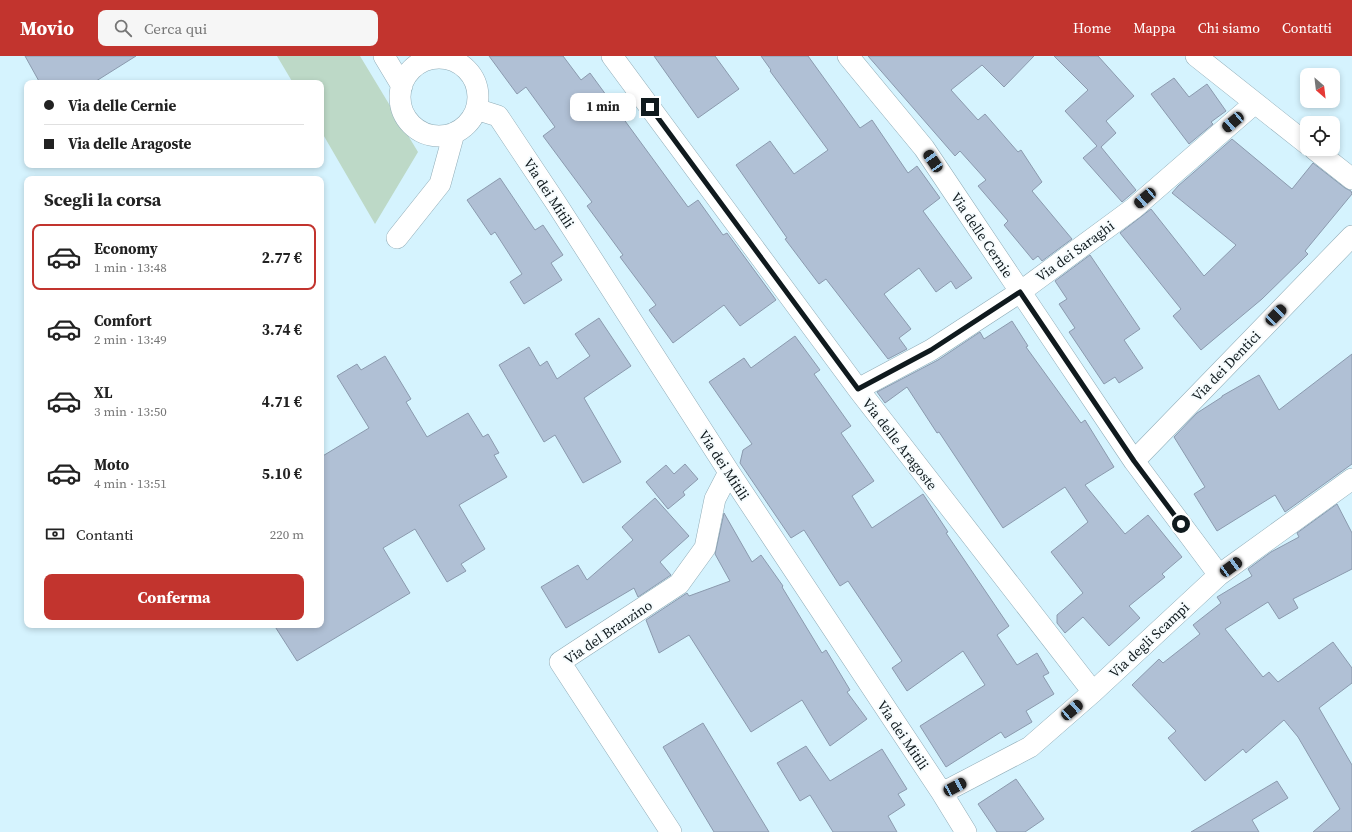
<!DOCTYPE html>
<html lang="it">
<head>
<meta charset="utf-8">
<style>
	body { margin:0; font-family:"Source Serif 4",serif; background:#f6f6f6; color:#222; height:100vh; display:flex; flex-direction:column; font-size:15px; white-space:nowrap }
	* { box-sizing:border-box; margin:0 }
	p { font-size:13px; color:#767676 }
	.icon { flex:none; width:22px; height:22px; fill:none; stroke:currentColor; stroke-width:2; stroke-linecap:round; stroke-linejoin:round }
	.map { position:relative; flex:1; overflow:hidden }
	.sheet { position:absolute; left:24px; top:120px; width:300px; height:452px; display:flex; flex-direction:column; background:#fff; border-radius:8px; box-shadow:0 2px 6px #0003 }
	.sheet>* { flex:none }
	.banner { position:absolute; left:24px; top:24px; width:300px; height:88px; border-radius:8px; box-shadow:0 2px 6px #0003; display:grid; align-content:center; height:88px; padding:0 20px; background:#fff }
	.needle { width:26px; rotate:152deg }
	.buttons { position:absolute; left:1300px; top:12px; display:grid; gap:8px }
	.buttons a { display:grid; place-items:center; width:40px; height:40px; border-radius:8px; background:#fff; box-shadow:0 2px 6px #0003; font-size:20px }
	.end { position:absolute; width:18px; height:18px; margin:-9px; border:5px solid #101a1e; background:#fff; box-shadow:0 0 0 2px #fff }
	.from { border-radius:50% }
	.bubble { position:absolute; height:28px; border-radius:8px; background:#fff; box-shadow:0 2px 6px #0003; font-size:13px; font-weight:700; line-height:28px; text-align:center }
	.car { position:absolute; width:12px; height:24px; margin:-12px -6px; border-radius:5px; box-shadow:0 0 3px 1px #0007; background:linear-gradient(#222 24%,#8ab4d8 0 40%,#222 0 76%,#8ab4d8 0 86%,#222 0) }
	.banner b { display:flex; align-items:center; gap:14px; height:38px; font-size:15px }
	.banner b+b { border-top:1px solid #e0e0e0 }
	.banner i { width:10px; height:10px; background:#222 }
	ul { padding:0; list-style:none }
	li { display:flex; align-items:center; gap:12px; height:66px; margin:0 8px 6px; padding:0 12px; border:2px solid transparent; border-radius:8px }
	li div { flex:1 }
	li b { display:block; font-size:15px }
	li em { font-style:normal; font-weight:700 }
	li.active { border-color:#c2342e }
	li>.icon { width:36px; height:36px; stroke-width:1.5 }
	h2 { padding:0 20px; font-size:18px; line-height:48px }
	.pay { display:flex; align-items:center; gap:10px; height:44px; padding:0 20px; font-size:15px }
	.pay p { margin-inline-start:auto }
	.action { display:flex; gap:8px; margin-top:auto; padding:8px 20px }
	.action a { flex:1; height:46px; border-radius:8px; background:#c2342e; color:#fff; font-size:16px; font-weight:700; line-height:46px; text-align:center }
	header { display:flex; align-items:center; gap:24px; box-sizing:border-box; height:56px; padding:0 20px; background:#c2342e; color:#fff }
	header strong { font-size:19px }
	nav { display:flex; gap:22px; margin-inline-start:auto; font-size:14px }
	.search { width:280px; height:36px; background:#f6f6f6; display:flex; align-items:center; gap:10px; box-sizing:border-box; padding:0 14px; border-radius:8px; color:#767676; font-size:15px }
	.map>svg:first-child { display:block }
</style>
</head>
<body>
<header>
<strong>Movio</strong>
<div class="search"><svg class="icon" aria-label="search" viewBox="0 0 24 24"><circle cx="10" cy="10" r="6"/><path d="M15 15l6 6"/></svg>Cerca qui</div>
<nav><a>Home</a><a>Mappa</a><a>Chi siamo</a><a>Contatti</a></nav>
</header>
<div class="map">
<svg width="1352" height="776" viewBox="0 0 1352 776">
	<rect width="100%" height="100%" fill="#d5f3fe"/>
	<path fill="#bdd9c7" d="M277,0H360L418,96L375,168L321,75V27H293Z"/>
	<path fill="#b0c0d5" stroke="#8b9aae" d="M25,0H136L93,27H40Z
		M489,0H563L581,24L590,17L688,151L698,144L723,179L727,177L776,244L740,270L724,249L673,287L649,254L656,249L620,201L623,199L587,150L592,146L543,80L555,71L526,31L517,38Z
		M654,0H715L739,33L698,62Z
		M761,0H808L860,72L872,64L908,117L917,110L940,142L923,155L972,222L956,233L951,225L936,236L919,212L884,238L911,273L899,282L907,293L888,303L826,223L819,228L785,183L787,182L736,109L770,85L794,118L828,94L770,15L771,14Z
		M868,0H1034L1004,31L982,9L951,34L978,64L985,58L1018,96L1021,94L1042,126L1032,135L1072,183L1042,205L1038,200L1033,204L1004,169L1008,165L978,130L986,124L960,95L955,100Z
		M1054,0H1098L1134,40L1106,65L1116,77L1101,91L1136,134L1122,146L1083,102L1097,90L1065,55L1088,34Z
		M1174,22L1189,41L1207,28L1226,55L1211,66L1213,68L1189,88L1151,38Z
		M1232,83L1292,133L1313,107L1345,132L1351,135L1352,138L1305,195L1308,198L1262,243L1201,294L1173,260L1181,253L1120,177L1151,153L1204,220L1236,189L1172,137L1178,130Z
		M500,122L535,174L543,169L563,199L551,207L562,224L524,248L510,226L522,218L495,176L491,179L467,144Z
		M1090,199L1140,273L1124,284L1143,312L1119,327L1115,321L1104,328L1069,276L1075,272L1059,248L1067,243L1055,225Z
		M599,262L631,310L584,342L621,406L583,427L555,379L544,386L499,309L529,291L540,310L547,305L557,323L590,300L575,278Z
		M1012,265L1028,290L1026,291L1081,367L1085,364L1114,411L1085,429L1125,478L1148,459L1182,501L1162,518L1165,521L1129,550L1140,562L1109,590L1083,561L1065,577L1057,567V559L1083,537L1051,496L1088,466L1065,431L1003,472L939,376L937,377L907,331L885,347L877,336L938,304L980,276L984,283Z
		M795,280L820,314L814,318L851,370L841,377L874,425L852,440L872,472L923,438L948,476L946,477L1009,570L997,579L1017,609L1037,597L1049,617L1043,620L1054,638L1026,655L1032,666L1005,682L1001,676L946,711L920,670L985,629L963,595L907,635L892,612L902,605L848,525L840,530L804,474L791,482L740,407L743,394L752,388L709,326L744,302L751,312Z
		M1352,298V408L1285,456L1275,439L1217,475L1194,438L1205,431L1174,381L1197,357L1222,341V340L1259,319L1279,354Z
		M385,300L411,343L406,346L427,381L468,357L483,381L488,378L499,397L494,399L507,421L459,449L485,493L461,508L466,515L447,526L415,473L383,492L410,537L297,605L274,569H321V401L369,372L337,320L357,308L361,314Z
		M685,408L698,423L683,436L685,439L668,453L646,426L666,409L674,418Z
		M655,442L689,480L660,506L671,519L638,541L634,532L566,572L541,531L578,509L587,524L633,484L622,471Z
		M1337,448L1352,477V513L1293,543L1298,552L1279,563L1268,546L1225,573L1263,621L1269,616L1278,626L1333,586L1352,612V627L1319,652L1352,709V776H1313L1340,753L1298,681L1284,664L1246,697L1243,693L1205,725L1168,682L1176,675L1132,629L1159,603L1163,607L1200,578L1193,569L1221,547L1217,541L1252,520L1248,513L1271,496L1299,481L1297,477Z
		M724,457L752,506L761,499L783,530L782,531L822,597L826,594L850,634L847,636L867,663L830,690L802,644L751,676L689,579L659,597L646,564L687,537L689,540L730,525L715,498Z
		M703,667L769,776H714L663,691Z
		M806,690L830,725L882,693L907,733L898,738L905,749L888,760L897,776H833L810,739L800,745L777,707Z
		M1016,723L1044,763L1025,776H997L978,748Z
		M1277,725L1288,742L1252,764L1259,776H1191Z"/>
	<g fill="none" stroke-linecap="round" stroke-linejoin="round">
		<g stroke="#91adb8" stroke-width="22">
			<path id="minor" d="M384,0L402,30
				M612,0L858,333L1093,636
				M848,0L924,92L1134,405L1219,519
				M1196,0L1307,88
				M400 41a39 39 0 1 1 78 0a39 39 0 1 1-78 0Z
				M476,53L498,60L556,147L729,416L942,737L966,776
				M1314,93L1352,123
				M397,182L440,128L454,77
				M858,333L931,294L1020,236L1134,152L1255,47
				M1134,405L1352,180
				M942,737L1030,691L1093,636L1219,519L1352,423
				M671,776L560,606L679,528L705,492L715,443L729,416"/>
		</g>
		<use href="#minor" stroke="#fff" stroke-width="21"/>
	</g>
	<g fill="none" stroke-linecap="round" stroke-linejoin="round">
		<path stroke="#101a1e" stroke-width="5" d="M650,51L858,333L931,294L1020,236L1134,405L1181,468"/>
	</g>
	<g text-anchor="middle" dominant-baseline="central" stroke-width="4" stroke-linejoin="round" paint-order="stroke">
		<g font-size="14" fill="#101a1e" stroke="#f6fcfe">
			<text transform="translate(549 137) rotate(57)">Via dei Mitili</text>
			<text transform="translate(982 179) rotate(56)">Via delle Cernie</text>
			<text transform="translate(1075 195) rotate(-36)">Via dei Saraghi</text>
			<text transform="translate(1226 310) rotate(-46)">Via dei Dentici</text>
			<text transform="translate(900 388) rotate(52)">Via delle Aragoste</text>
			<text transform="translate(724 409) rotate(57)">Via dei Mitili</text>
			<text transform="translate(608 576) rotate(-34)">Via del Branzino</text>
			<text transform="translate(1149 584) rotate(-43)">Via degli Scampi</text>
			<text transform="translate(903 679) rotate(56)">Via dei Mitili</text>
		</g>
	</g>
</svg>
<div class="buttons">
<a><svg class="needle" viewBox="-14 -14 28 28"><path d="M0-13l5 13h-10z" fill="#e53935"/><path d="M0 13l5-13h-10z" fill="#767676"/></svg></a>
<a><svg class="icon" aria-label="locate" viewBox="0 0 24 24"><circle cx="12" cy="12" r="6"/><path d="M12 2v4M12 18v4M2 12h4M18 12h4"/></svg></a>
</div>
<i class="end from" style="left:1181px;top:468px"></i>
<i class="end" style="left:650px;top:51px"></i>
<div class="bubble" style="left:570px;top:37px;width:66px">1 min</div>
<i class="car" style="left:1233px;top:66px;rotate:229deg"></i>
<i class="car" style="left:933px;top:105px;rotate:326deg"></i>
<i class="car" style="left:1145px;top:142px;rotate:229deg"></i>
<i class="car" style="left:1276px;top:259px;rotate:44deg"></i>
<i class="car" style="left:1231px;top:511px;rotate:54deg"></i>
<i class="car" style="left:1072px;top:654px;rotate:49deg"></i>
<i class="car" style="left:955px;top:731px;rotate:62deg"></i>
<div class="banner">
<b><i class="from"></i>Via delle Cernie</b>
<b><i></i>Via delle Aragoste</b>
</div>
<section class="sheet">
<h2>Scegli la corsa</h2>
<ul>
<li class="active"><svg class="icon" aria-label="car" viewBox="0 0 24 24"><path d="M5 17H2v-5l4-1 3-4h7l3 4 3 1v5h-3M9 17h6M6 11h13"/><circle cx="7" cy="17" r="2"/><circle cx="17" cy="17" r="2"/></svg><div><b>Economy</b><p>1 min · 13:48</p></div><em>2.77 €</em></li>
<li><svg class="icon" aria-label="car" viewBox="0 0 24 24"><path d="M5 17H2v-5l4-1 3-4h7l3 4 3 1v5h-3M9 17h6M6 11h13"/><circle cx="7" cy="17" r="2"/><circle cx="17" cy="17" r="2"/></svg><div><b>Comfort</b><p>2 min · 13:49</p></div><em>3.74 €</em></li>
<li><svg class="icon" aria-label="car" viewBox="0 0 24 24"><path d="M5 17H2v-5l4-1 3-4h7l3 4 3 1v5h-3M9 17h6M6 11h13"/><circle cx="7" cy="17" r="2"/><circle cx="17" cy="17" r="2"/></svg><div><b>XL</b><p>3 min · 13:50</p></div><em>4.71 €</em></li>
<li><svg class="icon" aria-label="car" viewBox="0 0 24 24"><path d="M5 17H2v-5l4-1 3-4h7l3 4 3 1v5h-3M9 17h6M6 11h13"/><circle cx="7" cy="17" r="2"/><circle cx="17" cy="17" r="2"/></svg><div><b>Moto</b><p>4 min · 13:51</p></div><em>5.10 €</em></li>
</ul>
<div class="pay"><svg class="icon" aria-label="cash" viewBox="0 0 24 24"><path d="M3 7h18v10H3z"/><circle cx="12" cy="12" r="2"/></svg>Contanti<p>220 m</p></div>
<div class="action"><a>Conferma</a></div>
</section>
</div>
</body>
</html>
